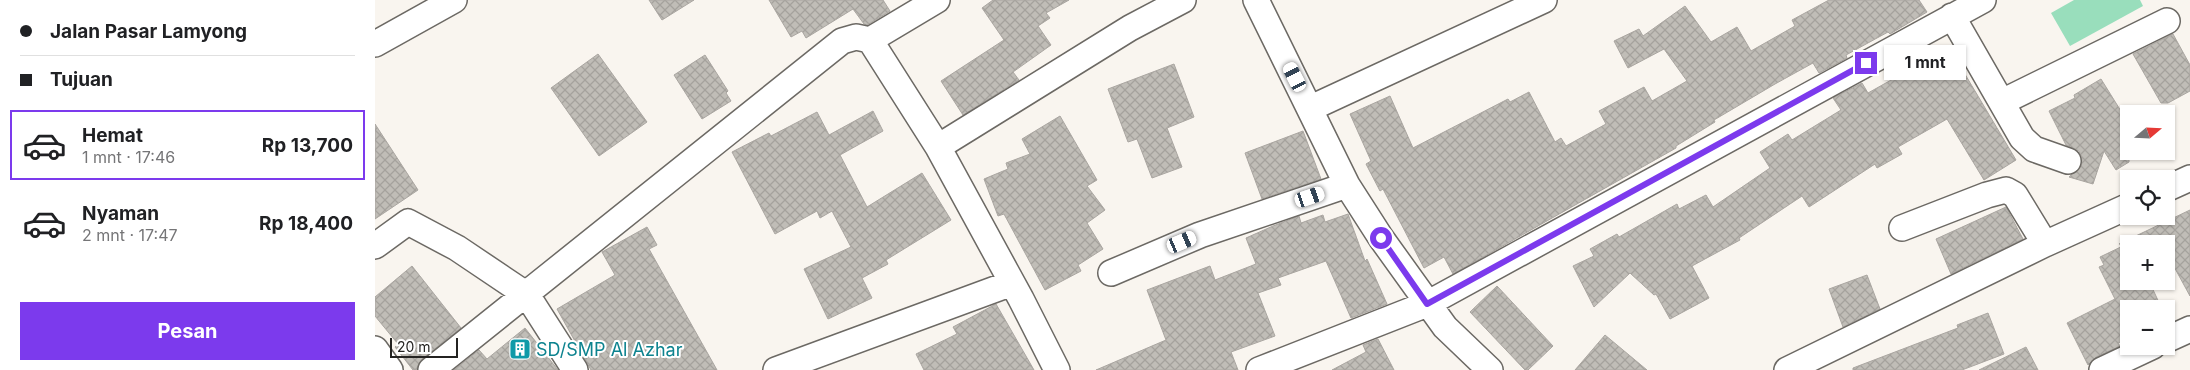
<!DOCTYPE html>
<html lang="id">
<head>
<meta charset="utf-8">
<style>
	body { margin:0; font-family:Inter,sans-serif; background:#f6f6f6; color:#202124; height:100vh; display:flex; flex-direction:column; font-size:19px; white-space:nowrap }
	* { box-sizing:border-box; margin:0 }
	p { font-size:16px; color:#757577 }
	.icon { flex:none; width:28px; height:28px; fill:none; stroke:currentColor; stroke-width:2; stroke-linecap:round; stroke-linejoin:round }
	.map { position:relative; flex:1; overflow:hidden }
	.sheet { display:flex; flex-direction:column; background:#fff; width:375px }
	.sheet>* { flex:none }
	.banner { display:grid; align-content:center; height:110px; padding:0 20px; background:#fff }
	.needle { width:32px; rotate:71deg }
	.tools { position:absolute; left:1745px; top:105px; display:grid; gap:10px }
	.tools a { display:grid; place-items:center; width:55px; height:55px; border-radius:0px; background:#fff; box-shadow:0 1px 4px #0004; font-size:25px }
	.scale { position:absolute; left:15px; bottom:12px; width:68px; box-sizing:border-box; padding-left:5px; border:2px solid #242321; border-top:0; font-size:14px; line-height:18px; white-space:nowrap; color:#242321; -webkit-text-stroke:4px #fff; paint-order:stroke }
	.end { position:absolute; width:22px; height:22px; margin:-11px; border:6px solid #7c3aed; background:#fff; box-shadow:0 0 0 2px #fff }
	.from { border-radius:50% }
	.bubble { position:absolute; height:35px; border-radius:0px; background:#fff; box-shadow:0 1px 4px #0004; font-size:16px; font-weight:700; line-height:35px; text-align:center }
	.car { position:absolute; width:15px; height:30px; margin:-15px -8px; border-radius:6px; box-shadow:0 0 4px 1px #0007; background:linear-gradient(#fff 24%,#345 0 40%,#fff 0 76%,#345 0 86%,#fff 0) }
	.banner b { display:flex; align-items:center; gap:18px; height:48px; font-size:19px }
	.banner b+b { border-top:1px solid #e0e0e0 }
	.banner i { width:12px; height:12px; background:#202124 }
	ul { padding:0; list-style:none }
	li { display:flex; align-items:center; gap:15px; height:70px; margin:0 10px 8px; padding:0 10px; border:2px solid transparent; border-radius:0px }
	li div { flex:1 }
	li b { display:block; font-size:19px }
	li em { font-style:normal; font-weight:700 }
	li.active { border-color:#7c3aed }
	li>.icon { width:45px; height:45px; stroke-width:1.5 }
	.action { display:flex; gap:10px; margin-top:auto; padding:10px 20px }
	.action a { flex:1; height:58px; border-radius:0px; background:#7c3aed; color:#fff; font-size:20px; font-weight:700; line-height:58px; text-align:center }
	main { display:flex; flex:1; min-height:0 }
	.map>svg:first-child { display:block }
</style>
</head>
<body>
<main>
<section class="sheet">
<div class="banner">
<b><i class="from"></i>Jalan Pasar Lamyong</b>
<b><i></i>Tujuan</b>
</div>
<ul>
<li class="active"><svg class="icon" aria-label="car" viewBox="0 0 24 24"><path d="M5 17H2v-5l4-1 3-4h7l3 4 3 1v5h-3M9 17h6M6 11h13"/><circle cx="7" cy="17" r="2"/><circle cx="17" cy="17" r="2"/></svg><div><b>Hemat</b><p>1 mnt · 17:46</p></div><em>Rp 13,700</em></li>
<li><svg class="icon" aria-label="car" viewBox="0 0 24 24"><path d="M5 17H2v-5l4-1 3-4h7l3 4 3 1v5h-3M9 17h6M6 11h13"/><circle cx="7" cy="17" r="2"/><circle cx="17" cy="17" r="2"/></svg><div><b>Nyaman</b><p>2 mnt · 17:47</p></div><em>Rp 18,400</em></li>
</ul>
<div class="action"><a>Pesan</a></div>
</section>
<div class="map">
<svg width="1815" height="370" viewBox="0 0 1815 370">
	<defs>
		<pattern id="building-cross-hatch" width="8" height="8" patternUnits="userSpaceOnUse" patternTransform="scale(1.25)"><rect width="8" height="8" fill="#c0bdb7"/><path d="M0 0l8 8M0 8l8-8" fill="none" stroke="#a5a29d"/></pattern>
	</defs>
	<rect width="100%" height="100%" fill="#f9f5ef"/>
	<path fill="#99debc" d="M1699,0H1765L1768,6L1695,46L1676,13Z"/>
	<path fill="url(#building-cross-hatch)" stroke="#aaa6a1" d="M274,0H319L287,20Z
		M394,0H508L515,11L492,25L489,24L478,9L431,38L427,31L416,37Z
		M618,0H694L671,13L675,18L663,26L676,45L638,72L644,80L588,115L566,81L629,40L607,8Z
		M1454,0H1544L1552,12L1515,34L1513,32L1471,55L1472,58L1444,73L1438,63L1400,84L1339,120L1340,122L1301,146V148L1078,274L1069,257L1049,268L1008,189L1005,191L991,164L996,161L975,114L1015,96L1038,148L1133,99L1135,102L1154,92L1180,142L1186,138L1191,146L1231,124L1224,111L1269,87L1277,101L1312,81L1289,49L1253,68L1239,41L1264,29L1268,36L1310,6L1336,42L1362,27L1376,51L1420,26L1417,20Z
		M1798,34L1815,65V91L1793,103H1786L1758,54Z
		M1575,49L1641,160L1609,180L1572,119L1523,147L1527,154L1502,168L1500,164L1434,207L1427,196L1364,238L1365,240L1317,266L1334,298L1295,319L1281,294L1279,295L1255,273L1219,307L1198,266L1219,256L1215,249L1242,234L1244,237L1302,204L1304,209L1331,195L1338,207L1395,168L1385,152L1413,134L1417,140L1466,110L1458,98L1487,83L1493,93L1534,70L1535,72Z
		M223,54L272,122L224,156L176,88Z
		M330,55L353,91L351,93L356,101L327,119L299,75Z
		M799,64L819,117L792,128L807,167L777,178L762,139L753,142L733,89Z
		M1726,79L1754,124V162L1741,170L1729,151L1718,184L1694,177L1706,166L1707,158L1704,151L1691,145L1674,111L1700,98L1699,95Z
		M498,111L508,131L465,155L492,207L547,173L576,220L511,260L513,264L487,278L497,298L453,319L429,269L476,247L457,211L445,218L442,211L400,234L357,152L394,133L396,136L442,112L454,135Z
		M685,116L722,180L712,186L730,210L712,223L728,249L703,265L706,271L670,290L629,214L623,216L609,179L633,169L631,163L655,154L647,139Z
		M0,124L43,190L0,219Z
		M928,131L946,179L887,199L870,153Z
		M1631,207L1648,239L1576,274L1561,239Z
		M1815,210V296L1791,252V244H1754V281H1774L1787,309H1754V338L1743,343L1745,346L1721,357L1713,365L1692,323L1740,299L1724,267L1729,265L1725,257L1752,244H1744Z
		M973,214L990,261L992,259L1012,304L976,318L951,261L903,278L906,285L883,293L900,336L856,352L863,370H721L791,340L772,290L835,266L840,280L881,264L871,238L898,226L924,216L926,223L948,215L950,222Z
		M272,227L282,245L274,249L342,370H216L182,309L240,275L227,252Z
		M37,266L86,328L47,359L42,370H38L20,347L23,344L0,316V297Z
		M1492,275L1505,309L1468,327L1454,289Z
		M1122,286L1178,346L1153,370H1150L1095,312Z
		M621,304L659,370H549L541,354L582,334L578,327Z
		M1613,313L1629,354L1587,370H1478V368L1583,328L1582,325Z
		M150,328L183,370H79L104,350L112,359Z
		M1230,335L1272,370H1200Z
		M1003,339L1019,370H957L991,352L988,345Z
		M1651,347L1663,370H1604Z"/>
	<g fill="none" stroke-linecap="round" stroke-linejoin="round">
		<g stroke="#6c6964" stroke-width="28">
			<path id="street" d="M881,0L972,185L1006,238L1070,327L1115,370
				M1577,16L1647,138L1659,149L1693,161
				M495,40L562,0
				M0,44L79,0
				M1627,102L1792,21
				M936,108L1169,0
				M563,147L755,28L808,0
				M1791,189L1815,178
				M1527,228L1612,195L1631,190L1640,195L1670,244
				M0,246L33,222L82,248L152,295L200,370
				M736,273L825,235L972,185
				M1791,340L1815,329
				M0,349L15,370
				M56,370L467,41L481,37L495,40L563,147L646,299L682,370
				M401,370L637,283
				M884,370L1052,304L1608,0
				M1412,370L1670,244L1754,206
				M1727,370L1778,346"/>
		</g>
		<use href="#street" stroke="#fff" stroke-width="25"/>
	</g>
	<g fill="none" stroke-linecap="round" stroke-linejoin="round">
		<path stroke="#7c3aed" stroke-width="6" d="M1006,238L1052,304L1491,63"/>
	</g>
	<defs>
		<g id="building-square" transform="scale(1.125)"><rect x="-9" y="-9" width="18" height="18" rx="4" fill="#0f9aa8" stroke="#fff"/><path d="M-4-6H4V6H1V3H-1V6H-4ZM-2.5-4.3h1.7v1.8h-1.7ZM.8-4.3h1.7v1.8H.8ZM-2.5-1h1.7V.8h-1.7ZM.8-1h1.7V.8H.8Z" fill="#fff"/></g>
	</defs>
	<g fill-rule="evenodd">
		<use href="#building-square" x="145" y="349"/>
	</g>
	<g text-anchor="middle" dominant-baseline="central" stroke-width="4" stroke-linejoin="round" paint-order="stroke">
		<g font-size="18" fill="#0d838f" stroke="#fff" text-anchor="start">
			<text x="161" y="349">SD/SMP Al Azhar</text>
		</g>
	</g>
</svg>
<div class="tools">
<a><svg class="needle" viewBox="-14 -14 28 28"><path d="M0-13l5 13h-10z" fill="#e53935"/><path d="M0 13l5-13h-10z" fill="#757577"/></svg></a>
<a><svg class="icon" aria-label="locate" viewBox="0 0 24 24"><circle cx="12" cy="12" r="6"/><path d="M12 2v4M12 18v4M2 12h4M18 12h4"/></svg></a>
<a>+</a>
<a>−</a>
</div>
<div class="scale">20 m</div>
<i class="end from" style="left:1006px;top:238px"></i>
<i class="end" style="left:1491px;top:63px"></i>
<div class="bubble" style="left:1509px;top:45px;width:82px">1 mnt</div>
<i class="car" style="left:920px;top:77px;rotate:333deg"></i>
<i class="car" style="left:935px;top:197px;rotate:71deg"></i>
<i class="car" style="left:807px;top:242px;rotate:67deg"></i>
</div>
</main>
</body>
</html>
